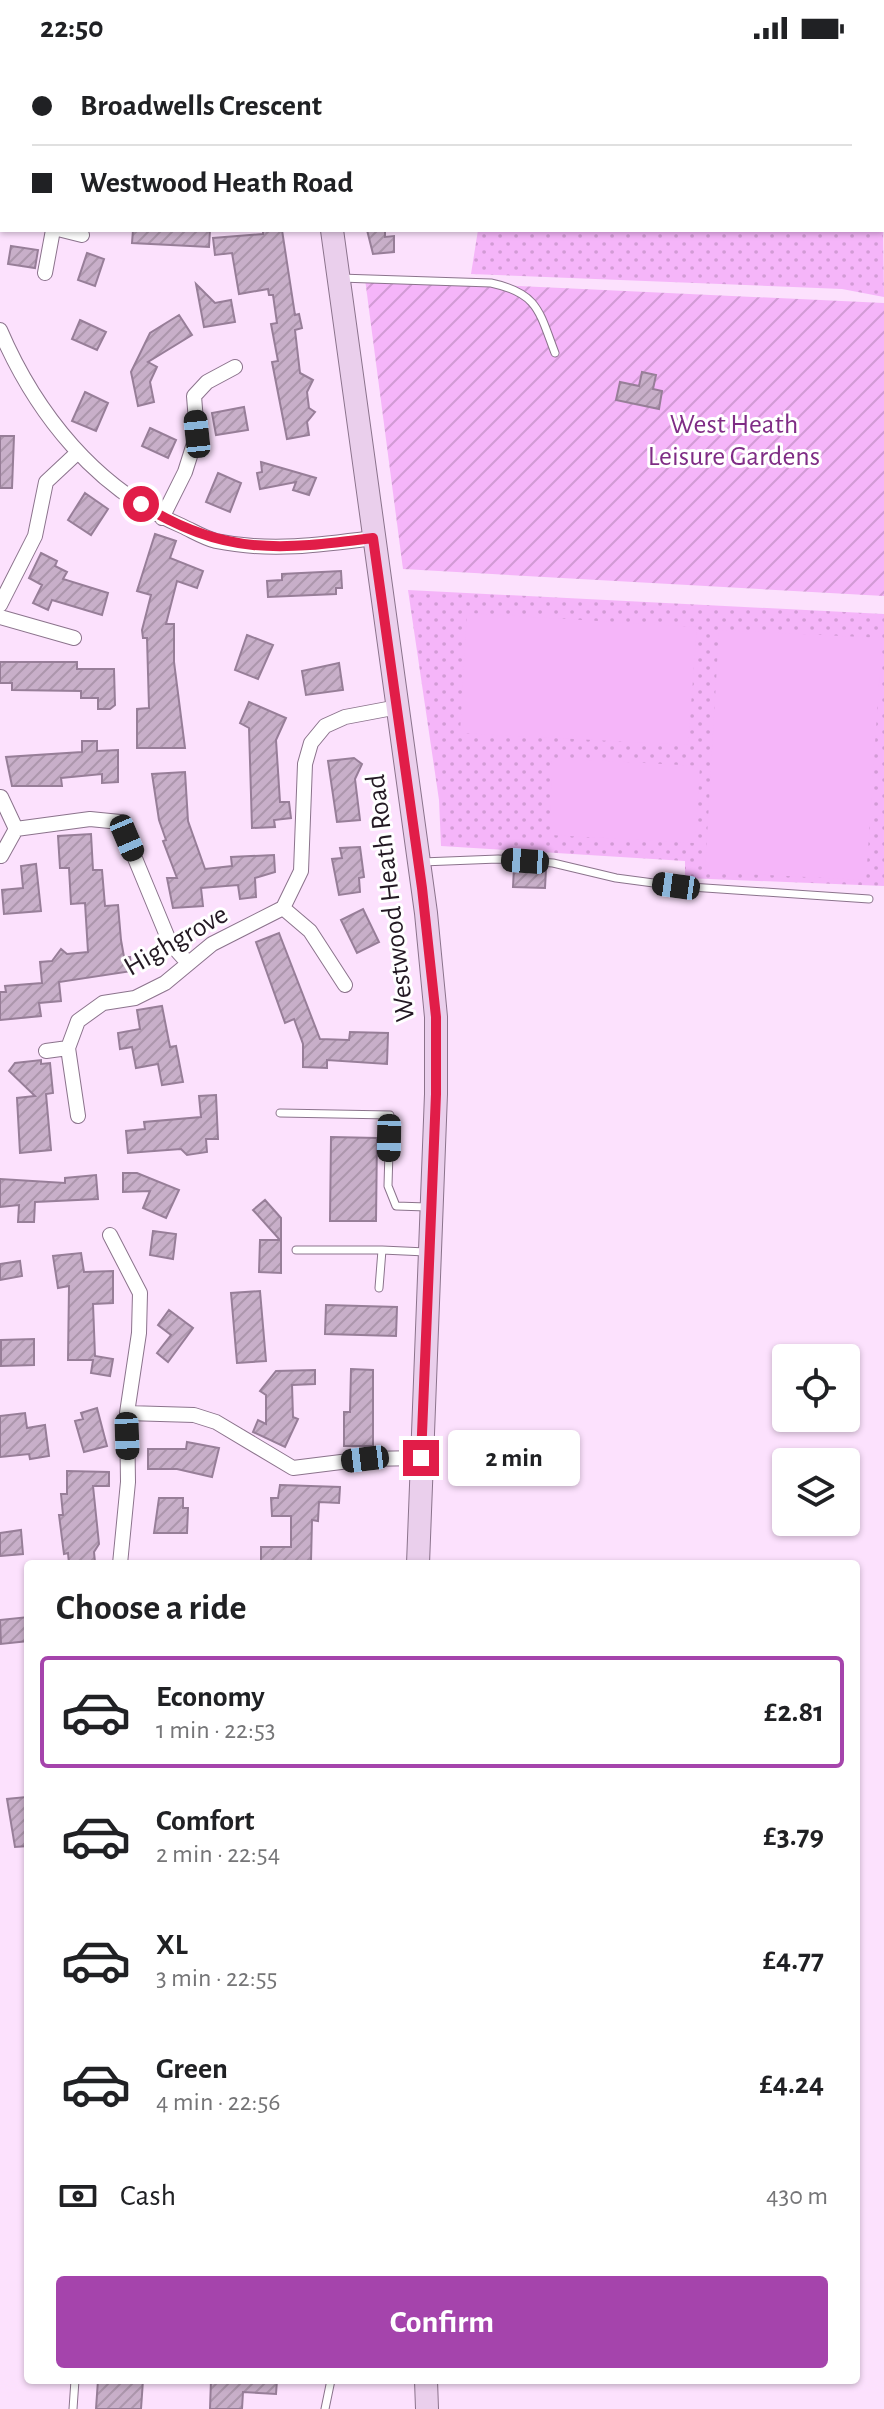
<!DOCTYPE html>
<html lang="en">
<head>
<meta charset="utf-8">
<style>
	body { margin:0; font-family:"Alegreya Sans",sans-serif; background:#f2f2f2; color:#202124; height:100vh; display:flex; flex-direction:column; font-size:30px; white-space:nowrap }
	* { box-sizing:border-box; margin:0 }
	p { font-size:26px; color:#757577 }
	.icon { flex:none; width:44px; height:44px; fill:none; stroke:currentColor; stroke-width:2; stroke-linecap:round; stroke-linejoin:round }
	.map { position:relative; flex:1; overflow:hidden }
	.drawer { position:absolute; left:24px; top:1504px; width:836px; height:824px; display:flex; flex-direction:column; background:#fff; border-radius:8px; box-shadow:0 2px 6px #0004 }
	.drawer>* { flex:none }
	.guide { position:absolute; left:0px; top:0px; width:884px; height:176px; box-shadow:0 2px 6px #0004; display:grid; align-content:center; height:176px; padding:0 32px; background:#fff }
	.tools { position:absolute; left:772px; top:1288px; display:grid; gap:16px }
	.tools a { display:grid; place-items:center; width:88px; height:88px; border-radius:8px; background:#fff; box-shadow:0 2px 6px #0004; font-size:40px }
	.end { position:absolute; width:36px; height:36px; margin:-18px; border:10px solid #e11d48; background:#fff; box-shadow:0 0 0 4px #fff }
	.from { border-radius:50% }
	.bubble { position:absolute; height:56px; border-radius:8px; background:#fff; box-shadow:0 2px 6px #0004; font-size:26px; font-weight:700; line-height:56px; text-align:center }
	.car { position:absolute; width:24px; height:48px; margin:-24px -12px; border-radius:10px; box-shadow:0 0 6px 2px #0007; background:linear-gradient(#222 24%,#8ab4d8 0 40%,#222 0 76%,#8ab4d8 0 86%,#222 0) }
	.guide b { display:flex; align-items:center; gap:28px; height:76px; font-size:30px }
	.guide b+b { border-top:2px solid #e0e0e0 }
	.guide i { width:20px; height:20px; background:#202124 }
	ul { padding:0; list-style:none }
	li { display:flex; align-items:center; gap:24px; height:112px; margin:0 16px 12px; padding:0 16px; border:4px solid transparent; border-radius:8px }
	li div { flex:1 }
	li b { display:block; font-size:30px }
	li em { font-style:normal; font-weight:700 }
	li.active { border-color:#a544ac }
	li>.icon { width:72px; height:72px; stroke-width:1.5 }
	h2 { padding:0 32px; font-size:36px; line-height:96px }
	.pay { display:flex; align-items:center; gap:20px; height:88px; padding:0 32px; font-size:30px }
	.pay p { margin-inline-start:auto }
	.primary-button { display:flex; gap:16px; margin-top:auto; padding:16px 32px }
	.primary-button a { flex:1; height:92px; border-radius:8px; background:#a544ac; color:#fff; font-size:32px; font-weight:700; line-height:92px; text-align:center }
	.status { display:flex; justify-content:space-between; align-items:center; height:56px; padding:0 40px; background:#fff; direction:ltr }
	.status svg { height:22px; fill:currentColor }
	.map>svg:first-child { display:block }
</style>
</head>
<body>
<div class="status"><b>22:50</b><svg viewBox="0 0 49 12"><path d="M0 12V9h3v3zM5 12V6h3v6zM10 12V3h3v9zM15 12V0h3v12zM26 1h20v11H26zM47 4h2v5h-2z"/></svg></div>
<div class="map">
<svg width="884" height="2353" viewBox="0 0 884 2353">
	<defs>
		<pattern id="grass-dots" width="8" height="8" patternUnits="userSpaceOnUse" patternTransform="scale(2)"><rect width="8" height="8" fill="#f5b5f9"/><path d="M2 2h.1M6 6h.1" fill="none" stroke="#d29bd5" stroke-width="1.8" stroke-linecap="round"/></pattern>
		<pattern id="garden-furrows" width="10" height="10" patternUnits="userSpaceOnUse" patternTransform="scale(2)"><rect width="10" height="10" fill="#f5b5f9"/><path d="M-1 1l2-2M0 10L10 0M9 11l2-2" fill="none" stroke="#d29bd5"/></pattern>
		<pattern id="building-hatch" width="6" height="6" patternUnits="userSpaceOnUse" patternTransform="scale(2)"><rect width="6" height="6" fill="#c8afc9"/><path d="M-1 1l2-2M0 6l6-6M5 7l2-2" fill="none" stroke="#ac96ac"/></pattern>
	</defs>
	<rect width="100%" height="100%" fill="#fce1fd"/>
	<path fill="url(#grass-dots)" d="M349,0H874V2H378Z
		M882,107L884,241L842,233L471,218L478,174H882Z
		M408,534L884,558V830L685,822V805L441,790L439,744Z"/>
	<path fill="url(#garden-furrows)" d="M365,223L884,247V540L403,513Z"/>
	<path fill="#f5b5f9" d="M467,557L697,571L688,689L460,677Z
		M719,574L882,582L866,824L705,816Z
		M552,702L700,710L695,787L550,779Z"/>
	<path fill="url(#building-hatch)" stroke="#977e98" stroke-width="2" d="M133,174H210L209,191L132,187Z
		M263,174H282L295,259L299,258L302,272L295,274L300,317L313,324L307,336L309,352L315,356L307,366L309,379L287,383L272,306L278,305L271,268L277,267L273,239H269L268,233L239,238L232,197L215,199L213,182L263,178Z
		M367,174H385V181L394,180V196L373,198Z
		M11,190L38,194L35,212L8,208Z
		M87,197L104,203L95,230L78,224Z
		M196,228L215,247L231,244L235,266L204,271Z
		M179,259L192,279L148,306L157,311L150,326L154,346L138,350L131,316L150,277Z
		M80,264L106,276L97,294L72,283Z
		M642,316L656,319L653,333L662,335L659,353L616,344L620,326L639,330Z
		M85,336L108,347L96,375L72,365Z
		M244,351L248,374L216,379L212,357Z
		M150,372L176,384L168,402L142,390Z
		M0,380H14L12,432H0Z
		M261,406L299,417L316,422L309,439L293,434L296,426L260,433L257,417L262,416Z
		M218,417L241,427L230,456L206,446Z
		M85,437L108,453L91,479L68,464Z
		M155,478L176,485L170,502L203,515L197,532L177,525L166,568H174V606L185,692H137V653L149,652L147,582H143L142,574L151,539L137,535Z
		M41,497L57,505L55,510L67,516L63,523L108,537L102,559L52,544L48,554L33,547L42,529L29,522Z
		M341,515L342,532H336V538L268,541L267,525L282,524V518Z
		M247,579L273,589L258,623L235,614Z
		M0,606H77V613H114L115,649L110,653H98V642H81V635L12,634V627H0Z
		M339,607L343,634L306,639L302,615Z
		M249,646L286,662L276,684L280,746H289L291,762L274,764L275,771L252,772L249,672L240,667Z
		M82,685H97V695L118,694V726L102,727V718L61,722L62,730H12L6,701L82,696Z
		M354,702L362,708L355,723L360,764L337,766L328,705Z
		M185,716L188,765L205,813L232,810L231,801L274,799L275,816L255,822L256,841L240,843L238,829L201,832L203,850L173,852L167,822H177L163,785L166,784L159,764L152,718Z
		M91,778L93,814H102L105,850L118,849L121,884L124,901H130L132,915L59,926L61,945L39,947L41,960L0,964V936H6L5,930L42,927L40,906L52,905L61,893L67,898L88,896L85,847L71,848L69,812H60L58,780Z
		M360,791L364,821L359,822L360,836L339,839L332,803L342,802L340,792Z
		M36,808L41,855L4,858L2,834L23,832L21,810Z
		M514,811L546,813L545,832L513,831Z
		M363,853L379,886L357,897L341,864Z
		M279,877L320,983L349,984L350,976L388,977L387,1008L327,1004V1012L303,1011V988L294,963L285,967L256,886Z
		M162,950L170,991L176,990L183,1026L162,1029L158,1008L136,1012L132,991L120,993L118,977L140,973L137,954Z
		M41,1004V1008L50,1007L53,1037L46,1038L51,1094L20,1097L17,1042L35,1040L9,1015L15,1007Z
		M216,1039L218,1083H206L207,1096L187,1099L181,1093L128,1097L126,1075L145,1073L144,1066L201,1061L199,1040Z
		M331,1081L377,1082L376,1165H330Z
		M123,1117H137L179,1134L166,1162L143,1152L150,1135L123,1136Z
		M96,1119L98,1143L35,1146L34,1166H18L19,1149L0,1151V1123L65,1127V1122Z
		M265,1144L281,1162V1217L259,1216L260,1184H280L253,1154Z
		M153,1175L176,1178L173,1203L150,1199Z
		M81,1197L84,1216L113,1215V1247L93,1248L95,1300L113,1303L110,1320L91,1317L93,1304H68L69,1230L58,1232L53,1200Z
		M20,1205L22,1220L0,1224V1208Z
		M260,1235L266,1305L237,1307L231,1237Z
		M326,1249L397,1251L396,1280L325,1278Z
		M169,1254L193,1272L168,1306L157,1297L171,1279L158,1269Z
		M34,1283V1309L1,1310V1284Z
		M351,1313L373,1314V1390H344V1356H350Z
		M315,1314V1328L292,1329L293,1361L298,1363L285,1391L253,1376L258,1364L266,1368V1339L260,1335L276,1315Z
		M97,1352L107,1390L84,1396L75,1365L83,1363L81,1357Z
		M25,1357L27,1372L45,1369L49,1400L30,1403L29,1398L0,1401V1360Z
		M187,1386L219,1392L212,1421L177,1413H148V1393H186Z
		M67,1415L109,1416V1430H93L99,1488L94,1496L95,1506L69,1508L68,1497L64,1498L59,1459H63L61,1438H67Z
		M280,1429L340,1431L339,1447L319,1446L318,1465L312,1464L311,1505L261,1508V1491H291V1460H272L271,1442H278Z
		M159,1442H183V1452H188L187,1477H154Z
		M21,1474L23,1498L0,1500V1477Z
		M28,1561V1585L1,1588L0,1564Z
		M26,1741L28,1790L15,1791L7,1743Z
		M98,2324H143L141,2353H96Z
		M211,2324H277L276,2338L243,2336L242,2353H210Z"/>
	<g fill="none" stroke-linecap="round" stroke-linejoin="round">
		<g stroke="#8b738c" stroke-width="9">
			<path id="lane" d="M340,222L491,227C538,237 539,255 555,297
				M422,806L498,803L553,807L616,822L676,830L869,843
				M280,1057L390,1059L388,1130L396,1150L427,1151
				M296,1194H382
				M379,1232L382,1194L426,1196
				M73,2353L75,2324
				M325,2353L331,2324"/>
		</g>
		<g stroke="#8b738c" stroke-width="16">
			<path id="street" d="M192,2L193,0
				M0,159H2
				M62,174L82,179
				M45,217L53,174
				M0,274C36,358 96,433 182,470C193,475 204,482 216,485C269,496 321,489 373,482
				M162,462L185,416L197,378L194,340L207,326L235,311
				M0,549L35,480L46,426L77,397
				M0,561L74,582
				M1,741L16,773L90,763L120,766L170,887L188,907
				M1,800L16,773
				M283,852L310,875L345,929
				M46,995L68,992
				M78,1060L68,992L78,965L103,947L135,942L165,927L212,888L283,852L301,815L305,708L311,687L325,670L345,661L398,651
				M110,1179L140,1237L139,1277L127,1357L128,1426L120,1508
				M127,1357L194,1359L216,1366L293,1412L365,1403L421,1402"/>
		</g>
		<g stroke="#8b738c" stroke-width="24">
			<path id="secondary" d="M308,0L309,2
				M332,174L426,857L436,961V1038L418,1508
				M426,2324L427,2353"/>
		</g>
		<use href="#lane" stroke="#fff" stroke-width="7"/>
		<use href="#street" stroke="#fff" stroke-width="14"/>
		<use href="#secondary" stroke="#eacfec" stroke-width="22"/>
	</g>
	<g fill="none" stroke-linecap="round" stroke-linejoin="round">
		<path stroke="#e11d48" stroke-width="10" d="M141,448C223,500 281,494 373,482L422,832L436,961V1038L421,1402"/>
	</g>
	<g text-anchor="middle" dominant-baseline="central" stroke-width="6" stroke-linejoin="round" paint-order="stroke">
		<g font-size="28" fill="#7f2c85" stroke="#fff">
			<text x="734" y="369">West Heath<tspan x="734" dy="32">Leisure Gardens</tspan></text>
		</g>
		<g font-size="28" fill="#231923" stroke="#fff">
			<text transform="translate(391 842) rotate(-97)">Westwood Heath Road</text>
			<text transform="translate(176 885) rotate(-30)">Highgrove</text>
		</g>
	</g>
</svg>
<div class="tools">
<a><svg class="icon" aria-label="locate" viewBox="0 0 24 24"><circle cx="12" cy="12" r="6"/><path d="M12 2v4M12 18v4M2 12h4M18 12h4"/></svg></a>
<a><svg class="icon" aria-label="layers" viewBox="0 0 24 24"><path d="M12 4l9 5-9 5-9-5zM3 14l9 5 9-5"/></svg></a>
</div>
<i class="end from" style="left:141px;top:448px"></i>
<i class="end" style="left:421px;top:1402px"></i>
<div class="bubble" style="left:448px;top:1374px;width:132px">2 min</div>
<i class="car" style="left:197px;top:378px;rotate:354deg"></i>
<i class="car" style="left:127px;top:782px;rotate:157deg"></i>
<i class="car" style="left:525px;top:805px;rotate:274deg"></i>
<i class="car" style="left:676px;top:830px;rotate:278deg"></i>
<i class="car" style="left:389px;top:1082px;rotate:181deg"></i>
<i class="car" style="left:127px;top:1380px;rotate:178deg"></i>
<i class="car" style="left:365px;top:1403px;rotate:263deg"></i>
<div class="guide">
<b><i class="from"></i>Broadwells Crescent</b>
<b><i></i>Westwood Heath Road</b>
</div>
<section class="drawer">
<h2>Choose a ride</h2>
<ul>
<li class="active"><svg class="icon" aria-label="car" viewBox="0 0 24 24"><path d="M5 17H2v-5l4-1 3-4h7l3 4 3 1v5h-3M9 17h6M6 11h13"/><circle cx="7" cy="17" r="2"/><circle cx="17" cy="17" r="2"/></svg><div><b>Economy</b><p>1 min · 22:53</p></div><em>£2.81</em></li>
<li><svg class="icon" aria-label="car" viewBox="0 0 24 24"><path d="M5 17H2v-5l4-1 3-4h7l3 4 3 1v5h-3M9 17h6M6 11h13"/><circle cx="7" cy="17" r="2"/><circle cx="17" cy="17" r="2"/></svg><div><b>Comfort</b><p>2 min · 22:54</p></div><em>£3.79</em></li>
<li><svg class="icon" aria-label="car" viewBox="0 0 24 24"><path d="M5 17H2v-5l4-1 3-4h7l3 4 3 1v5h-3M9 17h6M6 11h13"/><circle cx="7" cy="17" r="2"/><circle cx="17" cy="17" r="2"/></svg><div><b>XL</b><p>3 min · 22:55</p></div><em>£4.77</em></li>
<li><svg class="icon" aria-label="car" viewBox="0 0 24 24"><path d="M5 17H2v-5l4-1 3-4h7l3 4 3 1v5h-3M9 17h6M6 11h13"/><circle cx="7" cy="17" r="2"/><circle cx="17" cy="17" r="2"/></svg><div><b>Green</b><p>4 min · 22:56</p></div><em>£4.24</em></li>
</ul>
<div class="pay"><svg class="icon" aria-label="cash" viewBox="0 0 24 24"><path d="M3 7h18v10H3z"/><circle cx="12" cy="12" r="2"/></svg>Cash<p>430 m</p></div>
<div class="primary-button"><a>Confirm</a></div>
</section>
</div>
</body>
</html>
